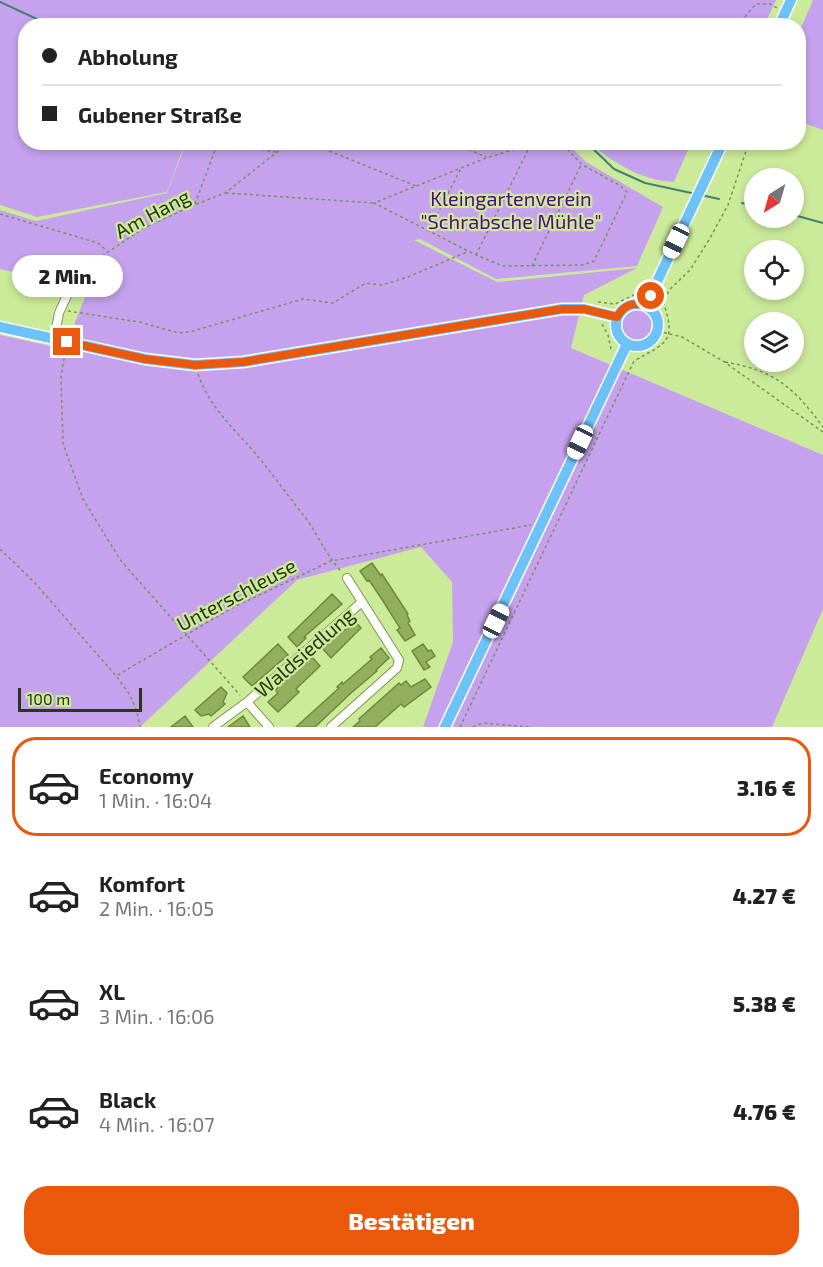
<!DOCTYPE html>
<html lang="de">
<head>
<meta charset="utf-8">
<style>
	body { margin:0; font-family:"Exo 2",sans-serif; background:#f6f6f6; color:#222; height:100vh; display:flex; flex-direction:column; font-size:22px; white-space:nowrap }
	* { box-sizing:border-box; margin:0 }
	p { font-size:20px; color:#767676 }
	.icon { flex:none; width:33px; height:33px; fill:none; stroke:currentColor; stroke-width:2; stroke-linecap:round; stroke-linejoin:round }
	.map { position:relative; height:727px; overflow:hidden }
	.details { display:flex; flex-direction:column; background:#fff; flex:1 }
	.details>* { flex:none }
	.hud { position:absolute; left:18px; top:18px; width:788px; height:132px; border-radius:24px; box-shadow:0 3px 9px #0003; display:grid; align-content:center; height:132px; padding:0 24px; background:#fff }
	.needle { width:39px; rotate:217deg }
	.tools { position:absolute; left:744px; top:168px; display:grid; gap:12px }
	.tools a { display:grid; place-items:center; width:60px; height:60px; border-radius:50%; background:#fff; box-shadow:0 3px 9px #0003; font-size:30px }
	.scale { position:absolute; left:18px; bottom:15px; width:124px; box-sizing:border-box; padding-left:6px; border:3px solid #2a3615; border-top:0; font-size:16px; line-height:21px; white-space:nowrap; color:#2a3615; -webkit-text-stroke:4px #cceb9a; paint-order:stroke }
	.end { position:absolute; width:27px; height:27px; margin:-14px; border:8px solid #ea580c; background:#fff; box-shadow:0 0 0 3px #fff }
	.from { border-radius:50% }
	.bubble { position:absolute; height:42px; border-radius:21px; background:#fff; box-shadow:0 3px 9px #0003; font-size:20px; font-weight:800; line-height:42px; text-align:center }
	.car { position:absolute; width:18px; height:36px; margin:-18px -9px; border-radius:8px; box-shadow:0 0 4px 2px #0007; background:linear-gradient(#fff 24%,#345 0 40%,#fff 0 76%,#345 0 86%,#fff 0) }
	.hud b { display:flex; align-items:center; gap:21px; height:57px; font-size:22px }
	.hud b+b { border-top:2px solid #e0e0e0 }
	.hud i { width:15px; height:15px; background:#222 }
	ul { padding:10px 0 0; list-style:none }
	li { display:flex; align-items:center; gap:18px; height:99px; margin:0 12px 9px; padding:0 12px; border:3px solid transparent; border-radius:24px }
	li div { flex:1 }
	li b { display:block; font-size:22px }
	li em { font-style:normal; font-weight:800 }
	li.active { border-color:#ea580c }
	li>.icon { width:54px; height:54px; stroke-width:1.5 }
	.button { display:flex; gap:12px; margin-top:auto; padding:12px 24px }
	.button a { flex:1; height:69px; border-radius:24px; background:#ea580c; color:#fff; font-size:24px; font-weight:800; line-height:69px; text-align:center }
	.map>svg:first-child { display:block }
</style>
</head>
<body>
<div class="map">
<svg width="823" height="727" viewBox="0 0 823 727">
	<rect width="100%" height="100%" fill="#cceb9a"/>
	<path fill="#c6a2ee" d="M0,0H776L764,26H26V142L185,143L167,192L37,217L0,205Z
		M813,0H823V130L798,121V35Z
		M186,143H567L586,162L663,207L637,266L496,279L420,239L414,240L497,282L637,268L584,295L571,348L823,455V609L772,727H423L453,642L452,582L421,547L297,580L140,727H0V335L55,347L71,333L94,274H90L81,265L69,285L0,269V210L36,221L167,193Z
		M590,143H691L674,182C643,181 613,163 590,143Z
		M620 325a17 17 0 1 1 34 0a17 17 0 1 1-34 0Z"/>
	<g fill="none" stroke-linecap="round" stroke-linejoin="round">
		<path stroke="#3e8372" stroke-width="2" d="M0,2L52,26
			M586,142L614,169L645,183L696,194
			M701,195L719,199
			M742,203L754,206
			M794,215L823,223"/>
	</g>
	<path fill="#92af60" stroke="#6d893b" stroke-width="1.5" d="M372,563L381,576L382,574L408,614L407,615L410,621L408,623L415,635L405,641L397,630L400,628L383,601L369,580L367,581L360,571Z
		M332,594L342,604L304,637L306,638L297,647L288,637Z
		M353,619L361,628L331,658L322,648L346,629L344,627Z
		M278,644L288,655L252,686L243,677Z
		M423,644L428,651L431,650L435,656L426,662L430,667L424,670L412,651Z
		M381,648L389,658L376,670L377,671L351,693L315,727H296L339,688L337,687L342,682L343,684L372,659L370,657Z
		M312,657L320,666L296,689L299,692L278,712L268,702L278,693L275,690Z
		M425,679L431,687L404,707L401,704L375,727H353L360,721L359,719L399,683L401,685L406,681L411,687Z
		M221,687L227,693L223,702L225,704L211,716L209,714L201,716L195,710Z
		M185,716L193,727H171Z
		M243,716L250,727H228Z"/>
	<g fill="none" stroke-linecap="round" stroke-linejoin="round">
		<g stroke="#7c984a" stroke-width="10">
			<path id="minor" d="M54,339L59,313L70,289
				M213,727L247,702
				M269,727L247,702L362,602
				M331,727L397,668L399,660L347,578"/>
		</g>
		<g stroke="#fff" stroke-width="13">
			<path id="major" d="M779,26L791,0
				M616 325a21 21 0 1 1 42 0a21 21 0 1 1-42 0Z
				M646,305L723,142
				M0,327L145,359L195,365L243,362L562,309H584L617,317
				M445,727L627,344"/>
		</g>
		<path stroke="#7b9057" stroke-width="1.5" stroke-dasharray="3 3" stroke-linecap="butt" d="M737,26L756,4H770L777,8
			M220,142L276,152
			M307,142L416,186
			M452,142L486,157
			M659,142L673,147H679L682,142
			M532,144L486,158L374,203L476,255L503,266L583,265L594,261L627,192L619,185L581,164L561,142
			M516,148L519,142
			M226,193L374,203
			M195,204L218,142
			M0,214L98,243L107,251
			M429,231L461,168
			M476,255L532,142
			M532,266L581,165
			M76,281L86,269L108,252L144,228L194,205L225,193L290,142
			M598,302L615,304L640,292
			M68,311L139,322L179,333L193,331L303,299L333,303L366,283L382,285L408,277L467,252
			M602,324L608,335L611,349L614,351
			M658,331L682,337L723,361L823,432
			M65,352L61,377L63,444L83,499L121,561L240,695
			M725,362C776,371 793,387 823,427
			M198,374C211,409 231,425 254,452C272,473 288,496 305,517C318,535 326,555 341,571
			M0,549L35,583L116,676L232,608L331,561L531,525
			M117,677L130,695L137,712L140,727
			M460,727L634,361C667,342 677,343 663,301L670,289L690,270L709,240L728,205L749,142
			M473,727L483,723L529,727"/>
		<use href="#minor" stroke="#fff" stroke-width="8"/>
		<use href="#major" stroke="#6dc2f7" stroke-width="10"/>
	</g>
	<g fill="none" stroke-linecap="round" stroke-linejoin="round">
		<path stroke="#ea580c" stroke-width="8" d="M67,342L145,359L195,365L243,362L562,309H584L617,317C624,305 632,302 646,305L651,296"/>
	</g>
	<g text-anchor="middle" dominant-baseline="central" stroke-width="4.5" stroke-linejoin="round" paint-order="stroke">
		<g font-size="20" fill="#540684" stroke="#cceb9a">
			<text x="511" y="198">Kleingartenverein<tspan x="511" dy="23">"Schrabsche Mühle"</tspan></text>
		</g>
		<g font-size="20" fill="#2a3615" stroke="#cceb9a">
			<text transform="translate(152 213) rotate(-28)">Am Hang</text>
			<text transform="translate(236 594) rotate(-28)">Unterschleuse</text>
			<text transform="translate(304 652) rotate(-41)">Waldsiedlung</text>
		</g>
	</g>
</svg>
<div class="tools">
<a><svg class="needle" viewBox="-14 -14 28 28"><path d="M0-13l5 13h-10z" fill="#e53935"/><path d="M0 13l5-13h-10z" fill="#767676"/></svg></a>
<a><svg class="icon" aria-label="locate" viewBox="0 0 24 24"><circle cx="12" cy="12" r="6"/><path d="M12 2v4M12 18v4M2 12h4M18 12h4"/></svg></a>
<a><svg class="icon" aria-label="layers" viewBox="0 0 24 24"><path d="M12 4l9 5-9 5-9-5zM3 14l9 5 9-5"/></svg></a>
</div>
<div class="scale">100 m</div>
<i class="end from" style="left:651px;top:296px"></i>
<i class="end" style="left:67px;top:342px"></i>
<div class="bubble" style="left:12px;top:255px;width:111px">2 Min.</div>
<i class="car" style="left:676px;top:241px;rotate:205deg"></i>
<i class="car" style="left:580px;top:442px;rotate:205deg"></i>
<i class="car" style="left:496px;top:621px;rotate:26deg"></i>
<div class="hud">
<b><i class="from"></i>Abholung</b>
<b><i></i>Gubener Straße</b>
</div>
</div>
<section class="details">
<ul>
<li class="active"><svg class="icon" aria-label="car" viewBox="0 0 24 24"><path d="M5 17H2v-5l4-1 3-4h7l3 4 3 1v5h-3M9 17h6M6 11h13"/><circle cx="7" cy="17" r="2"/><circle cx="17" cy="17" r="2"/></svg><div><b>Economy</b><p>1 Min. · 16:04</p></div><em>3.16 €</em></li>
<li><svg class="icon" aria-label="car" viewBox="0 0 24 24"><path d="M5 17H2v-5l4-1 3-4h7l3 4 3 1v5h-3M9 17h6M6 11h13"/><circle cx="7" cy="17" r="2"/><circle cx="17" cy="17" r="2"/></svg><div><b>Komfort</b><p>2 Min. · 16:05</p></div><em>4.27 €</em></li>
<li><svg class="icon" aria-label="car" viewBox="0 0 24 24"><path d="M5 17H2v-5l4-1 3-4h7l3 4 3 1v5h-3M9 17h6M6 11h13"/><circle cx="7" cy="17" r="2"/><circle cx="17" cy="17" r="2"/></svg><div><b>XL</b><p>3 Min. · 16:06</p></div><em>5.38 €</em></li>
<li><svg class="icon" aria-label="car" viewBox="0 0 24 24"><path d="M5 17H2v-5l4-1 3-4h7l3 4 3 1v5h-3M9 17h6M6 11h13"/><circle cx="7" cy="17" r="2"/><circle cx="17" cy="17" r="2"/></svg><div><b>Black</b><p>4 Min. · 16:07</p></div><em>4.76 €</em></li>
</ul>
<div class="button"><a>Bestätigen</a></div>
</section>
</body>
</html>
